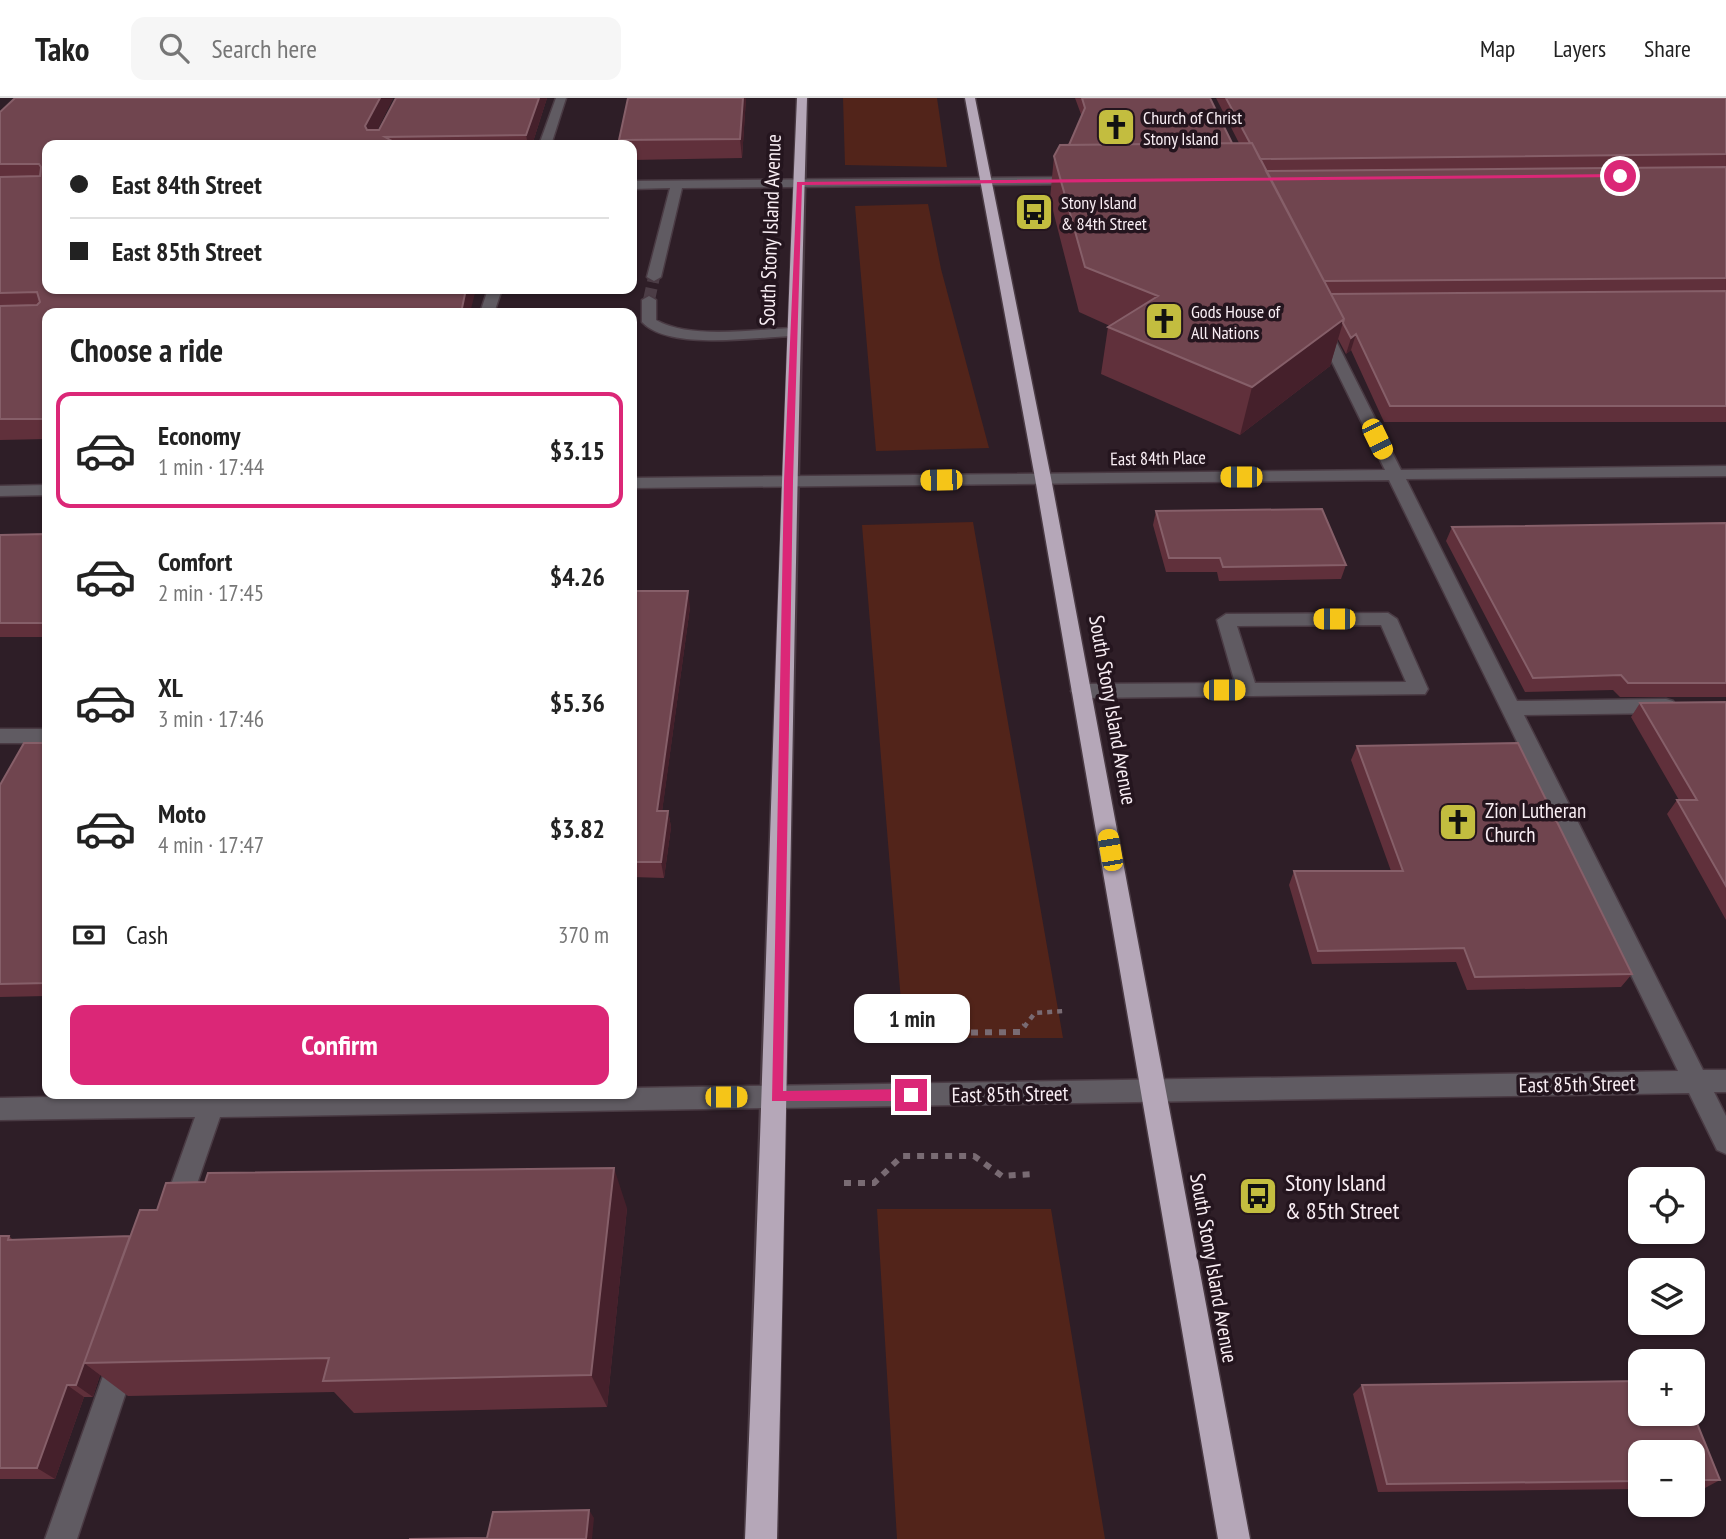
<!DOCTYPE html>
<html lang="en">
<head>
<meta charset="utf-8">
<style>
	body { margin:0; font-family:"PT Sans Narrow",sans-serif; background:#f6f6f6; color:#222; height:100vh; display:flex; flex-direction:column; font-size:26px; white-space:nowrap }
	* { box-sizing:border-box; margin:0 }
	p { font-size:23px; color:#767676 }
	.icon { flex:none; width:38px; height:38px; fill:none; stroke:currentColor; stroke-width:2; stroke-linecap:round; stroke-linejoin:round }
	.map { position:relative; flex:1; overflow:hidden }
	.panel { position:absolute; left:42px; top:210px; width:595px; height:791px; display:flex; flex-direction:column; background:#fff; border-radius:14px; box-shadow:0 2px 5px #0004 }
	.panel>* { flex:none }
	.top-card { position:absolute; left:42px; top:42px; width:595px; height:154px; border-radius:14px; box-shadow:0 2px 5px #0004; display:grid; align-content:center; height:154px; padding:0 28px; background:#fff }
	.controls { position:absolute; left:1628px; top:1069px; display:grid; gap:14px }
	.controls a { display:grid; place-items:center; width:77px; height:77px; border-radius:14px; background:#fff; box-shadow:0 2px 5px #0004; font-size:35px }
	.end { position:absolute; width:32px; height:32px; margin:-16px; border:9px solid #db2777; background:#fff; box-shadow:0 0 0 4px #fff }
	.from { border-radius:50% }
	.bubble { position:absolute; height:49px; border-radius:14px; background:#fff; box-shadow:0 2px 5px #0004; font-size:23px; font-weight:600; line-height:49px; text-align:center }
	.car { position:absolute; width:21px; height:42px; margin:-21px -10px; border-radius:9px; box-shadow:0 0 5px 2px #0007; background:linear-gradient(#f5c518 24%,#345 0 40%,#f5c518 0 76%,#345 0 86%,#f5c518 0) }
	.top-card b { display:flex; align-items:center; gap:24px; height:66px; font-size:26px }
	.top-card b+b { border-top:2px solid #e0e0e0 }
	.top-card i { width:18px; height:18px; background:#222 }
	ul { padding:0; list-style:none }
	li { display:flex; align-items:center; gap:21px; height:116px; margin:0 14px 10px; padding:0 14px; border:4px solid transparent; border-radius:14px }
	li div { flex:1 }
	li b { display:block; font-size:26px }
	li em { font-style:normal; font-weight:600 }
	li.active { border-color:#db2777 }
	li>.icon { width:63px; height:63px; stroke-width:1.5 }
	h2 { padding:0 28px; font-size:32px; line-height:84px }
	.pay { display:flex; align-items:center; gap:18px; height:77px; padding:0 28px; font-size:26px }
	.pay p { margin-inline-start:auto }
	.primary-button { display:flex; gap:14px; margin-top:auto; padding:14px 28px }
	.primary-button a { flex:1; height:80px; border-radius:14px; background:#db2777; color:#fff; font-size:28px; font-weight:600; line-height:80px; text-align:center }
	header { display:flex; align-items:center; gap:42px; box-sizing:border-box; height:98px; padding:0 35px; background:#fff; border-bottom:2px solid #e0e0e0 }
	header strong { font-size:33px }
	nav { display:flex; gap:38px; margin-inline-start:auto; font-size:24px }
	.search { width:490px; height:63px; background:#f6f6f6; display:flex; align-items:center; gap:18px; box-sizing:border-box; padding:0 24px; border-radius:14px; color:#767676; font-size:26px }
	.map>svg:first-child { display:block }
</style>
</head>
<body>
<header>
<strong>Tako</strong>
<div class="search"><svg class="icon" aria-label="search" viewBox="0 0 24 24"><circle cx="10" cy="10" r="6"/><path d="M15 15l6 6"/></svg>Search here</div>
<nav><a>Map</a><a>Layers</a><a>Share</a></nav>
</header>
<div class="map">
<svg width="1726" height="1441" viewBox="0 0 1726 1441">
	<rect width="100%" height="100%" fill="#2e1e27"/>
	<path fill="#52241a" d="M843,0H937L947,69L845,67Z
		M928,106L941,171L989,350L876,353L855,108Z
		M973,424L1063,940H904L862,427Z
		M877,1111H1051L1105,1441H897Z"/>
	<g fill="none" stroke-linecap="round" stroke-linejoin="round">
		<path stroke="#4c3d46" stroke-width="12" stroke-dasharray="12 6" stroke-linecap="butt" d="M649,202L654,179"/>
		<g stroke="#4a3b44" stroke-width="3">
			<path id="minor" d="M556,0H566L551,47H539Z
				M1078,79L1082,80V86L682,90L661,179L654,183L647,179L670,90L632,91V83Z
				M488,191H502L494,215H480Z
				M649,198L656,202V222C690,242 755,231 794,230L801,234L794,238C756,239 669,253 642,224V202Z
				M1323,227L1330,231L1401,372L1726,368V378L1406,381L1517,603L1666,601L1673,603L1676,608L1673,613L1666,615L1524,617L1703,972H1726V994H1714L1726,1018V1056L1717,1052L1689,995L220,1019L188,1112L184,1121L175,1125L166,1121L162,1112L195,1019L0,1022V1000L203,996H632V990L1678,973L1389,382L632,390V380L1385,372L1316,231Z
				M47,387V397L0,398V388Z
				M1388,515L1397,521L1428,591L1425,596L1081,600L1074,598L1071,593L1074,588L1081,586L1235,585L1217,522L1226,516ZM1381,527L1406,584L1255,585L1237,528Z
				M0,631H47V645H0Z
				M123,1247L133,1251L137,1261L77,1441H45L109,1261L113,1251Z"/>
		</g>
		<g stroke="#4a3b44" stroke-width="3">
			<path id="highway" d="M797,0H807C793,480 789,961 777,1441H745C765,961 776,480 797,0Z
				M965,0H975L1051,380L1250,1441H1218L1035,380Z"/>
		</g>
		<path stroke="#796b73" stroke-width="4.5" stroke-dasharray="5 5" stroke-linecap="butt" d="M882,916L908,915L920,929
			M1024,929L1035,915L1064,913"/>
		<path stroke="#796b73" stroke-width="6" stroke-dasharray="7 7" stroke-linecap="butt" d="M919,927L925,935L1020,934L1025,927
			M844,1085H874L902,1058H974L1002,1078L1033,1076"/>
		<use href="#minor" fill="#605b62" fill-rule="evenodd"/>
		<use href="#highway" fill="#b5a7b8" fill-rule="evenodd"/>
	</g>
	<path fill="#60303b" d="M15,0H393L377,32H379L396,0H547L532,47H47V341L0,342V14Z
		M628,0H746L742,60L632,62V47H619V42Z
		M1075,0H1210L1232,45H1239L1216,0H1726V324H1384L1351,252L1346,256L1338,241L1330,268L1240,337L1101,276L1108,229L1110,228L1079,214L1050,101L1054,58L1069,47L1082,19Z
		M1156,413L1346,467L1341,481L1219,483L1217,474H1166L1153,427Z
		M1726,425V599H1620L1613,592L1525,594L1446,443L1452,429Z
		M47,436V539H0V437Z
		M632,493L690,509L662,713H668L671,729L664,780L632,779Z
		M1726,604V822L1667,716L1677,702H1679L1631,619L1640,605Z
		M47,645V898L0,899V687Z
		M1357,648L1632,876L1621,889L1467,892L1456,864L1312,866L1289,787L1294,773H1391L1351,662Z
		M627,1110L607,1309L354,1315L334,1294L128,1298L100,1277L93,1299H84L55,1381H0V1138H9L13,1142L130,1138Z
		M1640,1283V1316H1692V1313L1720,1382L1705,1390H1692V1354H1640V1391L1378,1394L1353,1296L1362,1287Z"/>
	<path fill="#45202b" d="M380,0H393V1L370,46L365,28Z
		M539,0H547L532,47H528L526,37Z
		M743,0H746L742,60L740,41Z
		M466,191H476L470,215H461Z
		M1344,221L1330,268L1240,337L1252,289Z
		M1356,236L1351,252L1346,256L1351,240Z
		M688,493L690,509L660,729L657,713Z
		M668,713L671,729L664,780L661,764Z
		M614,1070L627,1110L607,1309L591,1277Z
		M84,1265L100,1277L93,1299L76,1287Z
		M67,1287L84,1299L55,1381L37,1370Z
		M589,1412L594,1420L592,1441H586Z"/>
	<path fill="#70454f" stroke="#865f69" stroke-width="2" d="M15,0H380L365,28L367,32H379L396,0H539L526,37L385,39L399,47H47V191H466L461,215H47V321H0V208L37,207L40,204L37,194L0,195V79L40,78L41,69L39,66H0V14Z
		M628,0H743L740,41L619,42Z
		M1082,0H1210L1232,45L1069,47L1085,10Z
		M1226,0H1726V56L1260,61L1252,45H1250Z
		M1252,45L1344,221L1252,289L1108,229L1158,198L1085,169L1054,58L1060,47Z
		M1726,69V180L1324,183L1266,73Z
		M1726,193V308H1390L1356,236L1351,240L1343,225L1344,221L1331,196Z
		M1322,411L1346,467L1223,469L1220,460H1169L1156,413Z
		M1726,425V585H1628L1621,577L1533,580L1452,429Z
		M47,436V525H0V437Z
		M632,493H688L657,713H668L661,764H632Z
		M1726,604V788L1677,702H1697L1640,605Z
		M24,645H47V885L0,886V687Z
		M1518,645L1632,876L1475,879L1464,850L1318,853L1294,773H1403L1357,648Z
		M614,1070L591,1277L323,1283L329,1260L84,1265L140,1112H157L166,1085L205,1084L208,1075Z
		M0,1138H9L8,1142L130,1138L76,1287H67L37,1370H0Z
		M1640,1283V1316H1692V1313L1720,1382H1692V1354H1640V1383L1387,1386L1362,1287Z
		M589,1412L586,1441H409L487,1440L493,1414Z"/>
	<path fill="#db2777" d="M1620,76L1622,79L802,87L793,383L783,993L911,991L918,997L911,1003H772L784,383L797,84Z"/>
	<defs>
		<g id="church-square" transform="scale(2.0125)"><rect x="-9" y="-9" width="18" height="18" rx="4" fill="#c3bd3f" stroke="#24151e"/><path d="M-1.2-6h2.4v3.5h3.3v2.4h-3.3V6h-2.4V-.1h-3.3v-2.4h3.3Z" fill="#111"/></g>
		<g id="bus-square" transform="scale(2.0125)"><rect x="-9" y="-9" width="18" height="18" rx="4" fill="#c3bd3f" stroke="#24151e"/><path d="M-5-6H5V4H4V6H2V4H-2V6H-4V4H-5ZM-3.5-4V0h7V-4ZM-3.5 1.2v1.5H-2V1.2ZM2 1.2v1.5H3.5V1.2Z" fill="#111"/></g>
	</defs>
	<g fill-rule="evenodd">
		<use href="#church-square" x="1116" y="29"/>
		<use href="#bus-square" x="1034" y="114"/>
		<use href="#church-square" x="1164" y="223"/>
		<use href="#church-square" x="1458" y="724"/>
		<use href="#bus-square" x="1258" y="1098"/>
	</g>
	<g text-anchor="middle" dominant-baseline="central" stroke-width="7" stroke-linejoin="round" paint-order="stroke">
		<g font-size="18" fill="#f9eef4" stroke="#24151e" text-anchor="start">
			<text x="1143" y="19">Church of Christ<tspan x="1143" dy="21">Stony Island</tspan></text>
			<text x="1061" y="104">Stony Island<tspan x="1061" dy="21">&amp; 84th Street</tspan></text>
			<text x="1191" y="213">Gods House of<tspan x="1191" dy="21">All Nations</tspan></text>
		</g>
		<g font-size="18" fill="#f9eef4" stroke="#24151e">
			<text transform="translate(1158 360) rotate(-1)">East 84th Place</text>
		</g>
		<g font-size="21" fill="#f9eef4" stroke="#24151e">
			<text transform="translate(770 132) rotate(-88)">South Stony Island Avenue</text>
			<text transform="translate(1113 612) rotate(80)">South Stony Island Avenue</text>
			<text transform="translate(1577 986) rotate(-1)">East 85th Street</text>
			<text transform="translate(1010 996) rotate(-1)">East 85th Street</text>
			<text transform="translate(1214 1170) rotate(80)">South Stony Island Avenue</text>
		</g>
		<g font-size="21" fill="#f9eef4" stroke="#24151e" text-anchor="start">
			<text x="1485" y="712">Zion Lutheran<tspan x="1485" dy="24">Church</tspan></text>
		</g>
		<g font-size="24" fill="#f9eef4" stroke="#24151e" text-anchor="start">
			<text x="1285" y="1084">Stony Island<tspan x="1285" dy="28">&amp; 85th Street</tspan></text>
		</g>
	</g>
</svg>
<div class="controls">
<a><svg class="icon" aria-label="locate" viewBox="0 0 24 24"><circle cx="12" cy="12" r="6"/><path d="M12 2v4M12 18v4M2 12h4M18 12h4"/></svg></a>
<a><svg class="icon" aria-label="layers" viewBox="0 0 24 24"><path d="M12 4l9 5-9 5-9-5zM3 14l9 5 9-5"/></svg></a>
<a>+</a>
<a>−</a>
</div>
<i class="end from" style="left:1620px;top:78px"></i>
<i class="end" style="left:911px;top:997px"></i>
<div class="bubble" style="left:854px;top:896px;width:116px">1 min</div>
<i class="car" style="left:1377px;top:341px;rotate:154deg"></i>
<i class="car" style="left:1241px;top:379px;rotate:270deg"></i>
<i class="car" style="left:941px;top:382px;rotate:269deg"></i>
<i class="car" style="left:1334px;top:521px;rotate:270deg"></i>
<i class="car" style="left:1224px;top:592px;rotate:90deg"></i>
<i class="car" style="left:1110px;top:752px;rotate:350deg"></i>
<i class="car" style="left:726px;top:999px;rotate:90deg"></i>
<div class="top-card">
<b><i class="from"></i>East 84th Street</b>
<b><i></i>East 85th Street</b>
</div>
<section class="panel">
<h2>Choose a ride</h2>
<ul>
<li class="active"><svg class="icon" aria-label="car" viewBox="0 0 24 24"><path d="M5 17H2v-5l4-1 3-4h7l3 4 3 1v5h-3M9 17h6M6 11h13"/><circle cx="7" cy="17" r="2"/><circle cx="17" cy="17" r="2"/></svg><div><b>Economy</b><p>1 min · 17:44</p></div><em>$3.15</em></li>
<li><svg class="icon" aria-label="car" viewBox="0 0 24 24"><path d="M5 17H2v-5l4-1 3-4h7l3 4 3 1v5h-3M9 17h6M6 11h13"/><circle cx="7" cy="17" r="2"/><circle cx="17" cy="17" r="2"/></svg><div><b>Comfort</b><p>2 min · 17:45</p></div><em>$4.26</em></li>
<li><svg class="icon" aria-label="car" viewBox="0 0 24 24"><path d="M5 17H2v-5l4-1 3-4h7l3 4 3 1v5h-3M9 17h6M6 11h13"/><circle cx="7" cy="17" r="2"/><circle cx="17" cy="17" r="2"/></svg><div><b>XL</b><p>3 min · 17:46</p></div><em>$5.36</em></li>
<li><svg class="icon" aria-label="car" viewBox="0 0 24 24"><path d="M5 17H2v-5l4-1 3-4h7l3 4 3 1v5h-3M9 17h6M6 11h13"/><circle cx="7" cy="17" r="2"/><circle cx="17" cy="17" r="2"/></svg><div><b>Moto</b><p>4 min · 17:47</p></div><em>$3.82</em></li>
</ul>
<div class="pay"><svg class="icon" aria-label="cash" viewBox="0 0 24 24"><path d="M3 7h18v10H3z"/><circle cx="12" cy="12" r="2"/></svg>Cash<p>370 m</p></div>
<div class="primary-button"><a>Confirm</a></div>
</section>
</div>
</body>
</html>
